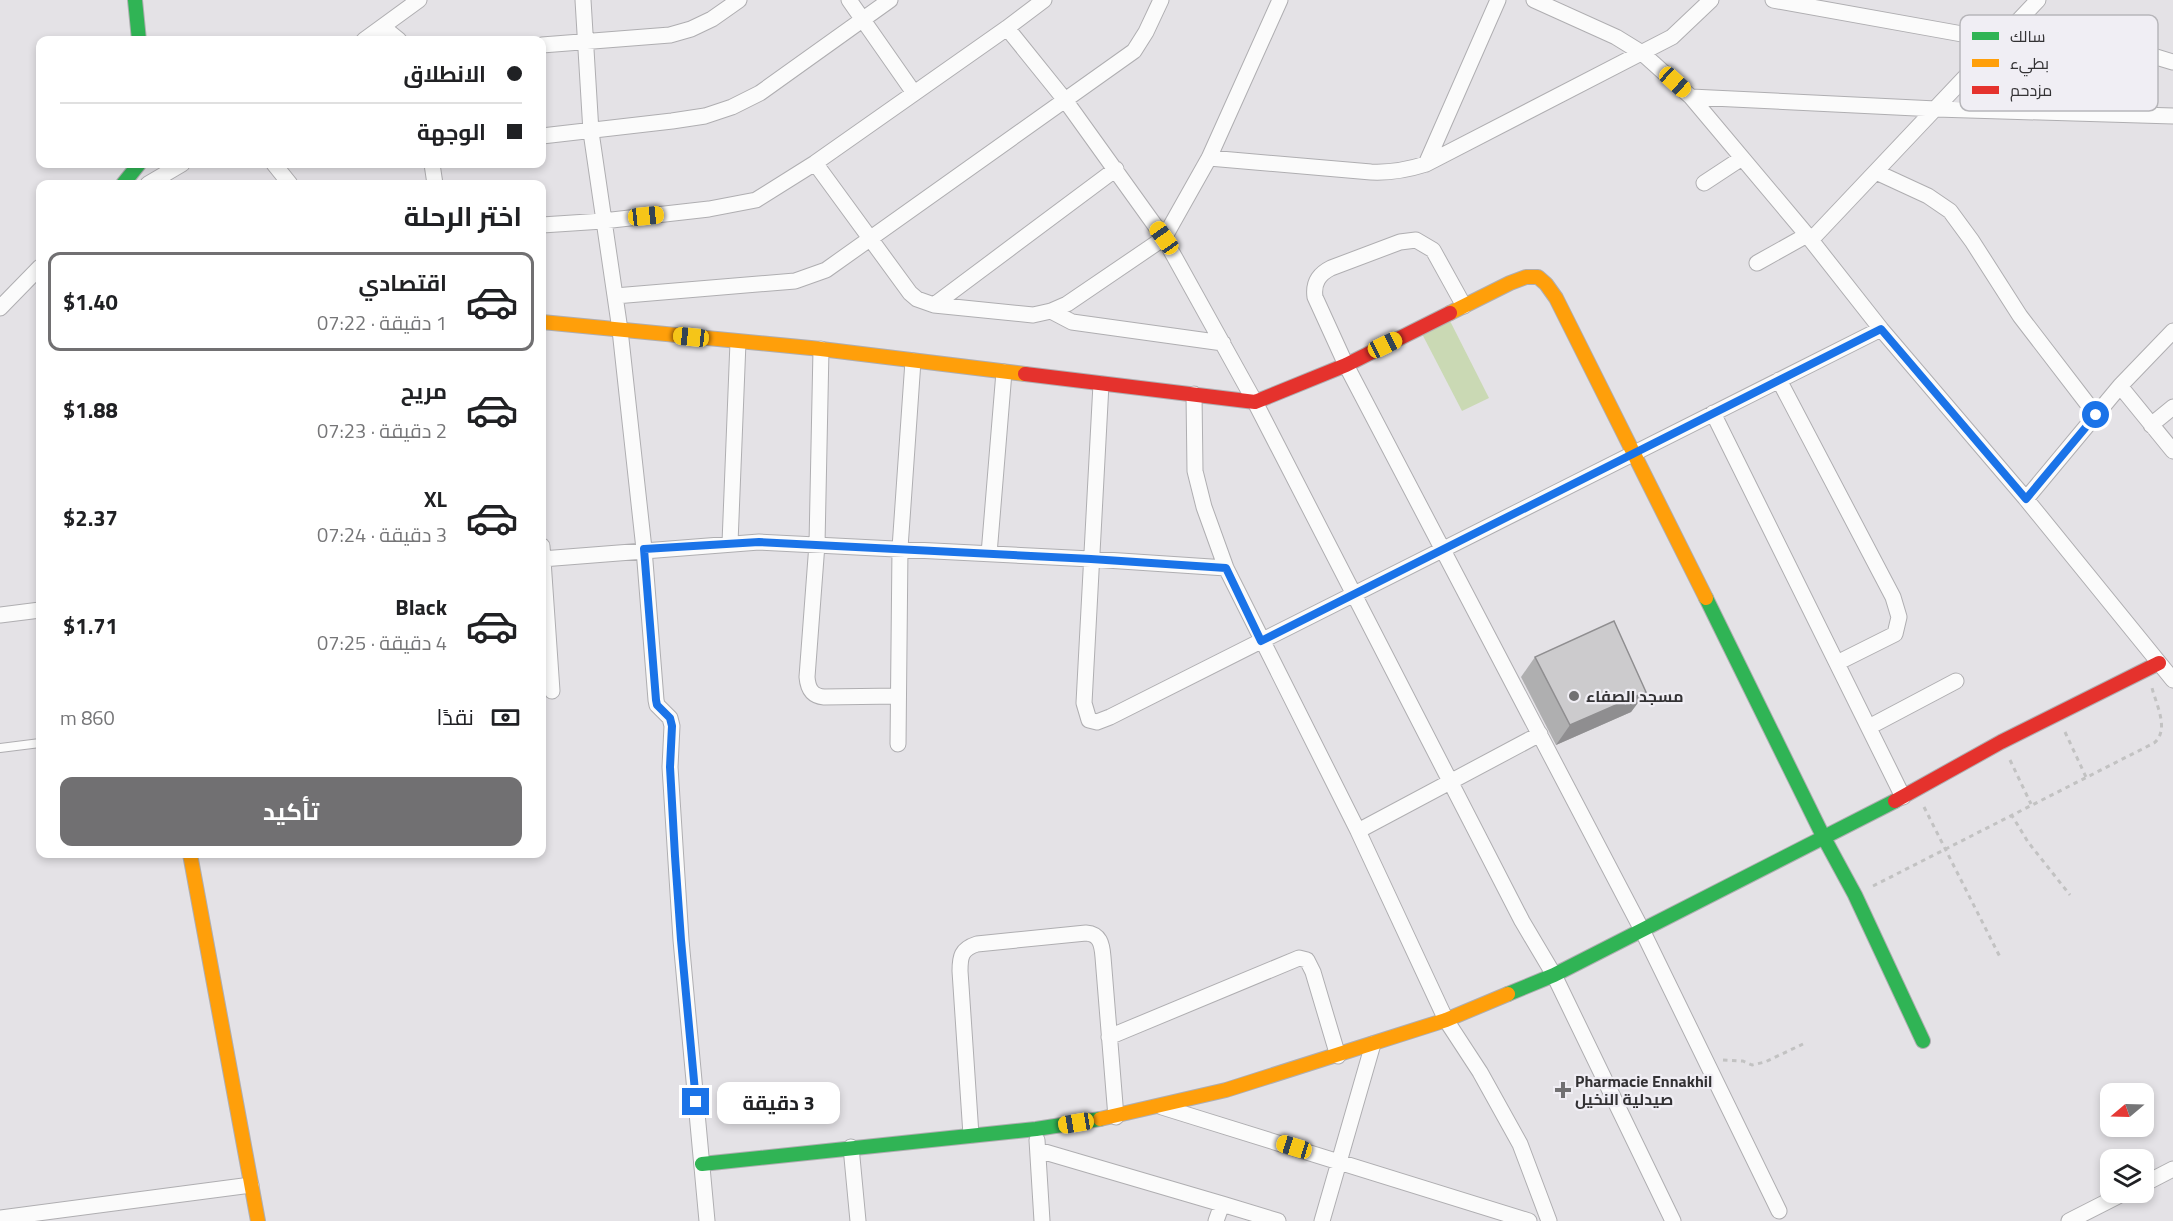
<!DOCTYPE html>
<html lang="ar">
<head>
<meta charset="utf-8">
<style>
	body { margin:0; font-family:"Titillium Web",Cairo,sans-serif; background:#f6f6f6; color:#202124; direction:rtl; height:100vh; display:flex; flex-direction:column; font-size:22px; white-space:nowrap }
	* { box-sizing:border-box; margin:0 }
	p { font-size:20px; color:#757577 }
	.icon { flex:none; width:33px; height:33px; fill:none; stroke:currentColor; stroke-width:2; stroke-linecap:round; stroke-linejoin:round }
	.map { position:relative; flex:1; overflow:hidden; direction:ltr }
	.details { position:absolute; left:36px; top:180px; width:510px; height:678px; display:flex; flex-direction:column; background:#fff; border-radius:12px; box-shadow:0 3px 9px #0003; direction:rtl }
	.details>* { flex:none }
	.banner { position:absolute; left:36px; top:36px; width:510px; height:132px; border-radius:12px; box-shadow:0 3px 9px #0003; direction:rtl; display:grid; align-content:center; height:132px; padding:0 24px; background:#fff }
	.needle { width:39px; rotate:251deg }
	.tools { position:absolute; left:2100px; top:1083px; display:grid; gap:12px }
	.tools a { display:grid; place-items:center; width:54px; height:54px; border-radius:12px; background:#fff; box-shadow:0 3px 9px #0003; font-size:30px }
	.end { position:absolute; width:27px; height:27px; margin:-14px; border:8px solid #1a73e8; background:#fff; box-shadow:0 0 0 3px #fff }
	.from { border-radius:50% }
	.bubble { position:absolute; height:42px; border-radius:12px; background:#fff; box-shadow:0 3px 9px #0003; font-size:20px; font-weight:700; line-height:42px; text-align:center; direction:rtl }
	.car { position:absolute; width:18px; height:36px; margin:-18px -9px; border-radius:8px; box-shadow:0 0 4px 2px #0007; background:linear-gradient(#f5c518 24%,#345 0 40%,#f5c518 0 76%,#345 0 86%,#f5c518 0) }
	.banner b { display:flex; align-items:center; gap:21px; height:57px; font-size:22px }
	.banner b+b { border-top:2px solid #e0e0e0 }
	.banner i { width:15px; height:15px; background:#202124 }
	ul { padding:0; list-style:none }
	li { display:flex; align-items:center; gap:18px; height:99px; margin:0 12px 9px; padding:0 12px; border:3px solid transparent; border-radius:12px }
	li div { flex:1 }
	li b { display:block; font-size:22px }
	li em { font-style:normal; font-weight:700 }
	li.current { border-color:#717072 }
	li>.icon { width:54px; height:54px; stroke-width:1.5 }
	h2 { padding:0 24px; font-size:27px; line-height:72px }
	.pay { display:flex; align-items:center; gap:15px; height:66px; padding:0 24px; font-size:22px }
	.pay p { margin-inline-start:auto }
	.button { display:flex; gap:12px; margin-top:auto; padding:12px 24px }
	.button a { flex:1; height:69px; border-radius:12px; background:#717072; color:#fff; font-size:24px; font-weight:700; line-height:69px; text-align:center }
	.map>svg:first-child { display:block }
</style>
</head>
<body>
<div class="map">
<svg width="2173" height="1221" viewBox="0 0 2173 1221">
	<rect width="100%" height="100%" fill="#e4e2e6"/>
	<path fill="#cad9b4" d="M1448,317L1489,398L1462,411L1420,330Z"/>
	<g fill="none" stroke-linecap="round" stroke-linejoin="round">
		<g stroke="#afaeb1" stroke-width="10">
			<path id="lane" d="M0,748L40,743"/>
		</g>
		<g stroke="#afaeb1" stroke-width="17">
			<path id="street" d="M583,0L591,132L620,330L644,549L656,700L657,705L670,718L672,726L670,767L681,940L707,1221
				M849,0L914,93
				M1534,0L1616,37L1642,53L1691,97L1807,235L1881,329L2026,499L2173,680
				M1773,0L2001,41L2143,53L2173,62
				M383,27L399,40
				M1007,28L1065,100L1164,238L1255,402L1522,921L1554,975L1673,1221
				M364,40L419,0
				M542,45L670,35L691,29L712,19L739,0
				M1691,97L1936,109L2173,116
				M542,136L672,121L705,116L732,107L760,93L890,0
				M1209,158L1371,172C1391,173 1407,170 1426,164L1672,37L1711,0
				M815,163L910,293L917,299L934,305L1033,315L1051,311L1067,304L1164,238L1209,158L1280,0
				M274,164L290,184
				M432,164L435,184
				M1426,164L1498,0
				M1876,172L1928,196L1950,211L1972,241L2020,316L2096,415
				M1704,183L1742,158
				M148,184L182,164
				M542,225L603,221L709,209L756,200L815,163L1007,28L1044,0
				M1811,240L2038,0
				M1757,263L1807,235
				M615,296L795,281L826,270L1134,51L1146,32L1161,0
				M934,305L1116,169
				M1464,306L1433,250L1416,240L1400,242L1331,268C1319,274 1313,283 1315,297L1346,365L1642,930L1779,1211
				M0,308L40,267
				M1051,311L1072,322L1223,343
				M821,349L817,544L807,677C808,689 812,696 824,697L898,696
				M1779,380L1893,597L1899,617L1895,634L1837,663
				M1101,384L1084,703L1089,720L1097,722L1110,717L1881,329
				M2120,386L2173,451
				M1194,394L1195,471L1204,507L1226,568L1358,831L1540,734
				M1713,413L1903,797
				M2151,425L2173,407
				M2026,499L2120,386L2173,331
				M730,543L738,342
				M542,546L552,691
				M989,554L1004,372
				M542,559L759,542L1091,559L1226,568
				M0,615L40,610
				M1869,727L1956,681
				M898,744L900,548L913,361
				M1358,831L1446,1020L1480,1072L1520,1144L1549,1221
				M1109,1037L1299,958L1307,960L1313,972L1338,1056
				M1162,1107L1529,1221
				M971,1135L960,971C960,957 961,949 977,944L1086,933C1100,934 1102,944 1103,957L1116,1117
				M1037,1140L1042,1221
				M851,1147L858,1221
				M1038,1150L1222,1204
				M2144,1184L2173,1169
				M0,1218L251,1185
				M1216,1221L1222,1204L1278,1221
				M1322,1221L1373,1044
				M2069,1221L2126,1192"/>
		</g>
		<g stroke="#afaeb1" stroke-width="16">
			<path id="fast" d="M135,0L139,40
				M123,184L139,164
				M1706,598L1823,836L1855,895L1923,1041
				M1508,994L1554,975L1895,801
				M702,1164L1036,1129L1100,1119"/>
		</g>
		<g stroke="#afaeb1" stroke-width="16">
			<path id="slow" d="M1450,313L1510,283L1526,277H1538L1546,284L1556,298L1706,598
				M542,322L821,349L1025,374
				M190,854L258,1221
				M1100,1119L1226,1090L1446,1020L1508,994"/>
		</g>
		<g stroke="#afaeb1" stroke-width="16">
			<path id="jam" d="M1025,374L1255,402L1346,365L1450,313
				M1895,801L2001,742L2159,663"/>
		</g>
		<path stroke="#c2c2c2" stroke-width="3" stroke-dasharray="4.5 4.5" stroke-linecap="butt" d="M2065,732L2086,777
			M2010,760L2031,804
			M1924,807L2000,957
			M2011,814L2028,842L2070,895
			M1873,886L2154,743C2170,730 2156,704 2152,688
			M1723,1060L1743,1061L1752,1065L1765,1062L1803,1044"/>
		<use href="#lane" stroke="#fbfbfb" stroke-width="8"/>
		<use href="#street" stroke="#fbfbfb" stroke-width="15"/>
		<use href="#fast" stroke="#30b455" stroke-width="14"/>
		<use href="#slow" stroke="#ff9f0a" stroke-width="14"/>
		<use href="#jam" stroke="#e5322d" stroke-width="14"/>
	</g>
	<path fill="#afafb0" d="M1535,657L1646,692L1631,712L1556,745L1521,677Z"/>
	<path fill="#8f8e90" d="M1646,692L1631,712L1556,745L1570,725Z"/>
	<path fill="#cccbcd" stroke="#8f8e90" stroke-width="1.5" d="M1614,621L1646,692L1570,725L1535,657Z"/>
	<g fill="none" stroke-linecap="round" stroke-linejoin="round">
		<path stroke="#1a73e8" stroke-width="8" d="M696,1102L681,940L675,856L670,767L672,726L670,718L657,705L656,700L644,549L759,542L1091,559L1226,568L1261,641L1881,329L2026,499L2096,415"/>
	</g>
	<g fill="#717072" stroke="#f0eef4" stroke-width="2">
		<circle cx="1574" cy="696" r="6"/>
		<path d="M1560 1081h6v6h6v6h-6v6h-6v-6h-6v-6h6z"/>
	</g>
	<g text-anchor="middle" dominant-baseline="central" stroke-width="4.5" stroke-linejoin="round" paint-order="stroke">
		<g font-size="16" font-weight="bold" fill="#333234" stroke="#f0eef4" text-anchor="start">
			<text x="1586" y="696">مسجد الصفاء</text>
			<text x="1575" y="1081">Pharmacie Ennakhil<tspan x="1575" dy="18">صيدلية النخيل</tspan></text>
		</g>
	</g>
	<rect x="1960" y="15" width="198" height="96" rx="9" fill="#f0eef4" stroke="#b7b6ba" stroke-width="1.5"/>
	<rect x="1972" y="32" width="27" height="8" fill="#30b455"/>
	<rect x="1972" y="59" width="27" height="8" fill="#ff9f0a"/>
	<rect x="1972" y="86" width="27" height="8" fill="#e5322d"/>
	<g font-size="16" fill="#333234">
		<text x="2010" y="42">سالك</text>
		<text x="2010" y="69">بطيء</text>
		<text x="2010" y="96">مزدحم</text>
	</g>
</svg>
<div class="tools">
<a><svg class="needle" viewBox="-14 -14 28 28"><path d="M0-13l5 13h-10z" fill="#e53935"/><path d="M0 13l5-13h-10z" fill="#757577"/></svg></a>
<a><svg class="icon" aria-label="layers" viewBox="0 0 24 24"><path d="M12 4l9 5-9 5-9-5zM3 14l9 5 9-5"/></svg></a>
</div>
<i class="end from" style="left:2096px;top:415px"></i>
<i class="end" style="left:696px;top:1102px"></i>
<div class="bubble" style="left:717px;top:1082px;width:123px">3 دقيقة</div>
<i class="car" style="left:1675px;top:82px;rotate:132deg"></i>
<i class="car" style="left:646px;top:216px;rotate:84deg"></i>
<i class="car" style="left:1164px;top:238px;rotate:325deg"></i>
<i class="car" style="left:691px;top:337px;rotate:276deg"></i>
<i class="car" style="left:1385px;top:345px;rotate:64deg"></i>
<i class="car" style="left:1076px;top:1123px;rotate:261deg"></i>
<i class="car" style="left:1294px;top:1147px;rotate:287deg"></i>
<div class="banner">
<b><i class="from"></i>الانطلاق</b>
<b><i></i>الوجهة</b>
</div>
<section class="details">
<h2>اختر الرحلة</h2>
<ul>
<li class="current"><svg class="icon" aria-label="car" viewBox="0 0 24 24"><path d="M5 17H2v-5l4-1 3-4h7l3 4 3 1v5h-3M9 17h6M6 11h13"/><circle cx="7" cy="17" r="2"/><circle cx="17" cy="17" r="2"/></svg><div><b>اقتصادي</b><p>1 دقيقة · 07:22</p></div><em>$1.40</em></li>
<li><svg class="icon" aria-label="car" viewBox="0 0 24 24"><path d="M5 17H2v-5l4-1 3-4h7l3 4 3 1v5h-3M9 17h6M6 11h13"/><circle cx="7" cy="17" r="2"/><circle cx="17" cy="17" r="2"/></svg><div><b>مريح</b><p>2 دقيقة · 07:23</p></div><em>$1.88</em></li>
<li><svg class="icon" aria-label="car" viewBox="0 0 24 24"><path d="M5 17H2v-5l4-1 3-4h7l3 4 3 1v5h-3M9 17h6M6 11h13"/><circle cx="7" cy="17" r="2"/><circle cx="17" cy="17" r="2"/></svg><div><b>XL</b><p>3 دقيقة · 07:24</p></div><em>$2.37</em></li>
<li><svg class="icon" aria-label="car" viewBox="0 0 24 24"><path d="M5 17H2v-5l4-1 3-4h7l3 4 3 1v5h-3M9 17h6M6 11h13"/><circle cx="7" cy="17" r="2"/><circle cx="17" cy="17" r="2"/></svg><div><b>Black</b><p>4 دقيقة · 07:25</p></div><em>$1.71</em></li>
</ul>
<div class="pay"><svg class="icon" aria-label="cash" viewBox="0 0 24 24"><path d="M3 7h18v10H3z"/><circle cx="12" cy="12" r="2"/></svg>نقدًا<p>860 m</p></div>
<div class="button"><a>تأكيد</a></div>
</section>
</div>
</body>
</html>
